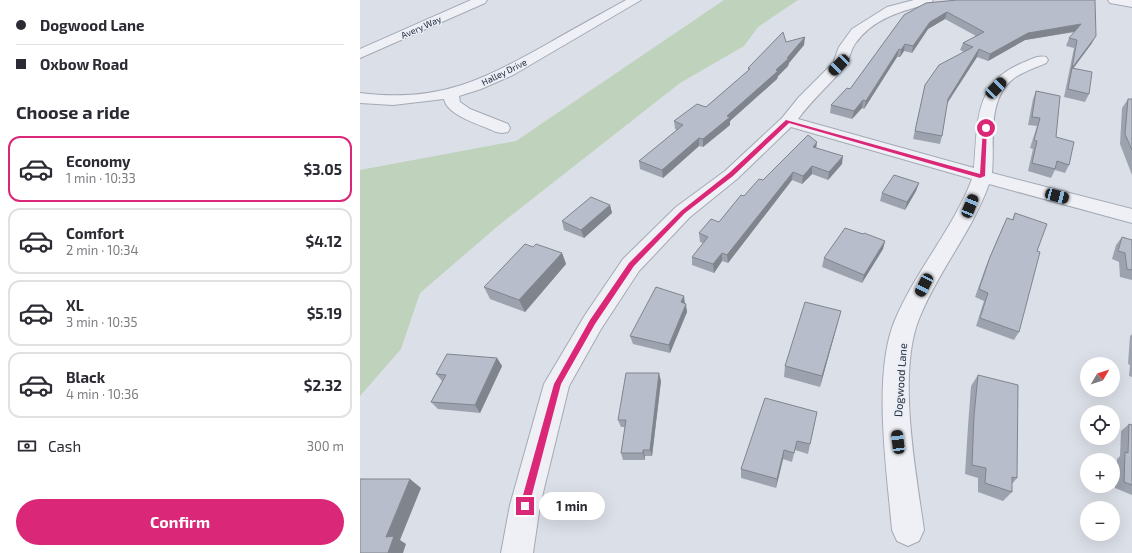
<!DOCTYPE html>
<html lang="en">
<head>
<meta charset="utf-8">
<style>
	body { margin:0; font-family:"Exo 2",sans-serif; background:#f7f7f7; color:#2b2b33; height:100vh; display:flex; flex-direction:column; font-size:15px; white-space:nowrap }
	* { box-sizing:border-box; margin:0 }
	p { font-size:13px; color:#7c7c81 }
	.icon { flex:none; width:22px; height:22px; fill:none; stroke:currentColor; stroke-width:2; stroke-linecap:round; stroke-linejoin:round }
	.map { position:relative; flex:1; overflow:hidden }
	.side { display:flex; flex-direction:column; background:#fff; width:360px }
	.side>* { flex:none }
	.banner { display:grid; align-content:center; height:88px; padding:0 16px; background:#fff }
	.needle { width:26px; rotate:51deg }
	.tools { position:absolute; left:720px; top:357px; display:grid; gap:8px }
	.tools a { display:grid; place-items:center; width:40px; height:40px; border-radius:50%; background:#fff; box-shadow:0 4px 16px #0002; font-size:20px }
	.end { position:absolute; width:18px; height:18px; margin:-9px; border:5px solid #db2777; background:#fff; box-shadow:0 0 0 2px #fff }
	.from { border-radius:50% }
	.bubble { position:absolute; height:28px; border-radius:14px; background:#fff; box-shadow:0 4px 16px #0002; font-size:13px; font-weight:700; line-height:28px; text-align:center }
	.car { position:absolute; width:12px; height:24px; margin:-12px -6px; border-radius:5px; box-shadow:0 0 3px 1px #0007; background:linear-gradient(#222 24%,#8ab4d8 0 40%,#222 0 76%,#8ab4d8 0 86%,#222 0) }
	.banner b { display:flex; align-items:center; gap:14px; height:38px; font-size:15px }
	.banner b+b { border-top:1px solid #e1e1e2 }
	.banner i { width:10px; height:10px; background:#2b2b33 }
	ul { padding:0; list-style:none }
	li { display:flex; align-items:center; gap:12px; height:66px; margin:0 8px 6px; padding:0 8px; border:2px solid #e1e1e2; border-radius:12px }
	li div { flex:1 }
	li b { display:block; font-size:15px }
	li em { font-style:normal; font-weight:700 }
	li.active { border-color:#db2777 }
	li>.icon { width:36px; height:36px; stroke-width:1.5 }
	h2 { padding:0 16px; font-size:18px; line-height:48px }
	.pay { display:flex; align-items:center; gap:10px; height:44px; padding:0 16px; font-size:15px }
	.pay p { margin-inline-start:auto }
	.cta { display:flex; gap:8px; margin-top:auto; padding:8px 16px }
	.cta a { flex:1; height:46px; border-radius:24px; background:#db2777; color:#fff; font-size:16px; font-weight:700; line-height:46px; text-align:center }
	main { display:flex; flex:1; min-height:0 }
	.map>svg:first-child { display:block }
</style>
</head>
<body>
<main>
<section class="side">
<div class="banner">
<b><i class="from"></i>Dogwood Lane</b>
<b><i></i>Oxbow Road</b>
</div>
<h2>Choose a ride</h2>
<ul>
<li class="active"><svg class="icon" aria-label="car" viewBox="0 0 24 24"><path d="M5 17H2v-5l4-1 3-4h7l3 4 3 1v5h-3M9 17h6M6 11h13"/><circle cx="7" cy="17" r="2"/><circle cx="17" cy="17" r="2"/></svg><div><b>Economy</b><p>1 min · 10:33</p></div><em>$3.05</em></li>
<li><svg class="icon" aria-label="car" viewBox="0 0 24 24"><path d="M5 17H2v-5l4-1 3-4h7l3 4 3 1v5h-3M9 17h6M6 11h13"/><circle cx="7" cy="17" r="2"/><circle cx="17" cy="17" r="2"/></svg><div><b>Comfort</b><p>2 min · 10:34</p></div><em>$4.12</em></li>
<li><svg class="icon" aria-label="car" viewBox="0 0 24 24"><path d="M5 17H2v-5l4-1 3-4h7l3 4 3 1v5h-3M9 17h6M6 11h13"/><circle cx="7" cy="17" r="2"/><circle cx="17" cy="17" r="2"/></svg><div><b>XL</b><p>3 min · 10:35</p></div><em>$5.19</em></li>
<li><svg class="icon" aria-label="car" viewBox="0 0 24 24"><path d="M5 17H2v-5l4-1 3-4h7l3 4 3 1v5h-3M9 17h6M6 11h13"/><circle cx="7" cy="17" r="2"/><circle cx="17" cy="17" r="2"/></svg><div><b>Black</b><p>4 min · 10:36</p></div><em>$2.32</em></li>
</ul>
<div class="pay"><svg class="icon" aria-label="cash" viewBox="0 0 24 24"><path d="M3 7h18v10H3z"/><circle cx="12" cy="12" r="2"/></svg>Cash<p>300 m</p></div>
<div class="cta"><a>Confirm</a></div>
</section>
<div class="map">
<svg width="772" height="553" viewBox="0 0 772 553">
	<rect width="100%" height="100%" fill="#dbdfe7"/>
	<path fill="#bfd2bb" d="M364,0H438L398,27L384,46L320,83L139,225L60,293L41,349L0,396V170L156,141Z"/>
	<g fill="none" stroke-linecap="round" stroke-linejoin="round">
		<g stroke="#a4a9b5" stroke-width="2">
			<path id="street" d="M111,0H127L125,3L0,58V49Z
				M266,0H281L153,75L121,89L99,96L100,102L110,109L148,124L150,128L148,132L142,133L136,132C122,125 87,116 84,99L33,105L0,103V93C79,103 123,80 189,43C215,28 241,14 266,0Z
				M554,0H573L571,3C542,11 513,18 495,44C490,51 489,62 483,69C468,86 452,100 438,119L614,168C618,126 613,84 660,64C668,61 677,55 686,57L688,60L686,63C675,68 662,72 653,79C626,100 635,143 632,173L772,209V223L629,184C612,232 578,271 559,319C537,374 556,472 564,530L559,541L548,546L537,541L532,530C527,471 512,374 535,320C556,270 593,229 612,179L431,127L377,179L330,217L279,271L241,329L209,386L180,505L173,553H141L150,505L184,384L225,315L263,259L316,207L365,171L422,118L439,97L473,63L479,47L492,29L527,7Z
				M748,0H772V7L750,3Z"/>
		</g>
		<use href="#street" fill="#eef0f5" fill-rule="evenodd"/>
	</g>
	<path fill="#9da3ae" d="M732,0V43L713,69L729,94L725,102L704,97L714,48L706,46L709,38L715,32L665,40L628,61L617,57L587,104L582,136L580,144L553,139L565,85L604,52L600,50L603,43L616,36L585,19L568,29L552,53L544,51L540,57H537L504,109L502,108L492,119L470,113L471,105L490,89L544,15Z
		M426,42L444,45L429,63L428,66L418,76L417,79L370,121V125L343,147L339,146L303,178L280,169L279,161L317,130L315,129L314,121L346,107L388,71V68Z
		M676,91L696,137L709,165L705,173L695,170L691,178L668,171L673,149L670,148L677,126L668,125L673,99Z
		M768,99H772V175L760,144L762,108Z
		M456,148L482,164L468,180L452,174L442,184L432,180L368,263L362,261L354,273L332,265V257L343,243L340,242L339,233L359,222L403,180Z
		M559,183L556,191L545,210L520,201L522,193Z
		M250,205L252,213L224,238L204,230L202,221Z
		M655,213L677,251L659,332L654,340L616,326L624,301L615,297L626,266L643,226L652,220Z
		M503,234L525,241L523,249L502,283L462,267L464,258Z
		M762,237L772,240V280L760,277L759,262L752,259L756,245Z
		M173,247L202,253L206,264L165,312L130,299L124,287Z
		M325,303L327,312L310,353L273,344L270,336Z
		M478,322L460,387L424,377L425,366Z
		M772,334V377L769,376L770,365L768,364L770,336Z
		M137,358L142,366L120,413L78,409L71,402L82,381L76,374Z
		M618,375L657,478L652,484V492L643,501L618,492V478L605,474L608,426L611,386Z
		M301,381L292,456H285V460H263L261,453L265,427H261L258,420Z
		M455,422L448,454L435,450L432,462L423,459L416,488L381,478V469Z
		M769,424L772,425V495L755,488L757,459L760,456L761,431Z"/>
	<path fill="#80848d" d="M587,12L585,19L568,29L552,53L553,46L570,22Z
		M721,24L718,31L665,40L628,61L630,54L668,33Z
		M736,36L732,43L711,71L712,68L708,75L712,68Z
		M445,37L444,45L429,63L428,66L418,76L417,79L370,121V125L343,147V139L367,116L416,70Z
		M545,44L544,51L540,57L541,50Z
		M539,49L537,57L504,109L506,101Z
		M619,49L617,57L585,106L588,99Z
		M503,100L502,108L492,119L494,111Z
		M339,138V146L303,178L302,170Z
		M457,142L456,150L453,147Z
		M483,156L482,164L468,180L469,172Z
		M452,166V174L442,184L443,176Z
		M433,172L432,180L368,263L367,255Z
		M559,183L556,191L545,210L547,202Z
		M250,205L252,213L224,238L221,230Z
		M525,241L523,249L502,283L504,275Z
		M202,253L206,264L165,312L159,300Z
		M362,253V261L354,273L353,264Z
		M324,296L325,304L321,302Z
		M326,304L327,312L310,353L309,345Z
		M481,311L478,322L460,387L462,376Z
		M137,358L142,366L120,413L115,405Z
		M299,373L301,381L292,456L290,450Z
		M283,450L285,456V460L283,453Z
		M424,450L423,459L416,488L417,479Z
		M50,479L61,488L40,540L46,544L43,553H28L26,537Z"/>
	<path fill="#b7bdca" stroke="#80848d" d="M597,0H735L736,36L712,68L717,40L709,38L721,24L668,33L630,54L619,49L588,99L582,136L555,131L565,85L579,65L613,47L603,43L624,32L587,12L570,22L553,46L545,44L541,50L539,49L506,101L503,100L494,111L471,105L487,88L490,89L544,15L566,3Z
		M423,32L426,42L445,37L427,58H429L416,70L418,71L367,116L370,117L343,139L339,138L302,170L279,161L323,125L314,121L337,104L346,107L390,69L388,68Z
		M712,68L732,72L729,94L708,89Z
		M676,91L700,96L696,137L714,142L709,165L697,161L695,169L672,163L677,141L674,140L680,118L672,117Z
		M768,99H772V150L765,134Z
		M448,135L457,142L453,147L483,156L469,172L452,166L443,176L433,172L367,255L362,253L353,264L332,257L348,237L339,233L351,219L359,222L381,195L384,196L399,179L403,180Z
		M534,175L559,183L547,202L522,193Z
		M231,197L250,205L221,230L202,221Z
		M655,213L687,224L677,251L680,252L659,332L620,318L628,293L619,289L630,257L647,218L653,220Z
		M485,228L503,234L504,233L525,241L504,275L464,258Z
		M762,237L772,240V270L767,269L765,253L758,251Z
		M165,244L173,247L176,244L202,253L159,300L124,287Z
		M296,287L324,296L321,302L326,304L309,345L270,336Z
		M445,302L481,311L462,376L425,366Z
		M87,354L137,358L115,405L71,402L86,375L76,374Z
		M266,373H299L290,450H283V453H261L266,420H258Z
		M618,375L658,385L657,478L652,477V492L625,483L626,468L612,465L614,416Z
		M405,398L457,412L450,444L437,441L434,453L424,450L417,479L381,469Z
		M769,424L772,425V485L764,482L765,452L768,453Z
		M0,479H50L26,537L34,536L28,553H0Z"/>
	<path fill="#db2777" d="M426,120L620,174L623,128L627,127L625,176L620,178L429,123L373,176L325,213L274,266L235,324L201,384L169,506L165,510L162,509L160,506L194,384L230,320L269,263L321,211L369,173Z"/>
	<g text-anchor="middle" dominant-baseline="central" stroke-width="3" stroke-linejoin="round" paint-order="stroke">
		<g font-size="9" fill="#232b3f" stroke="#eaeef5">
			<text transform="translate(61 27) rotate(-24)">Avery Way</text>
			<text transform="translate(144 72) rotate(-26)">Halley Drive</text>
		</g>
		<g font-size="11" fill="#232b3f" stroke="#eaeef5">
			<text transform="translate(540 380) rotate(-86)">Dogwood Lane</text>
		</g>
	</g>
</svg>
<div class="tools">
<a><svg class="needle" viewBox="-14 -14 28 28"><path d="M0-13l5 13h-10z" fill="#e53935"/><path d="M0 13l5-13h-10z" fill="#7c7c81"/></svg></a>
<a><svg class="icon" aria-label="locate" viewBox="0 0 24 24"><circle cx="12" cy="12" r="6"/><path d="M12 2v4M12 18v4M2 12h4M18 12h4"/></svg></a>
<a>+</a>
<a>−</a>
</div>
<i class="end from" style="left:626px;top:128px"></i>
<i class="end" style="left:165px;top:506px"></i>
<div class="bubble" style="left:179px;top:492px;width:66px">1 min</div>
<i class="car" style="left:479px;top:65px;rotate:225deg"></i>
<i class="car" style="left:636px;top:88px;rotate:44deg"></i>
<i class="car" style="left:697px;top:196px;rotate:105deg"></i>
<i class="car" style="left:610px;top:206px;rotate:22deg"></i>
<i class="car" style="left:564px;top:285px;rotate:207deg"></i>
<i class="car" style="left:538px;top:442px;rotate:353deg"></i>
</div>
</main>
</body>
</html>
